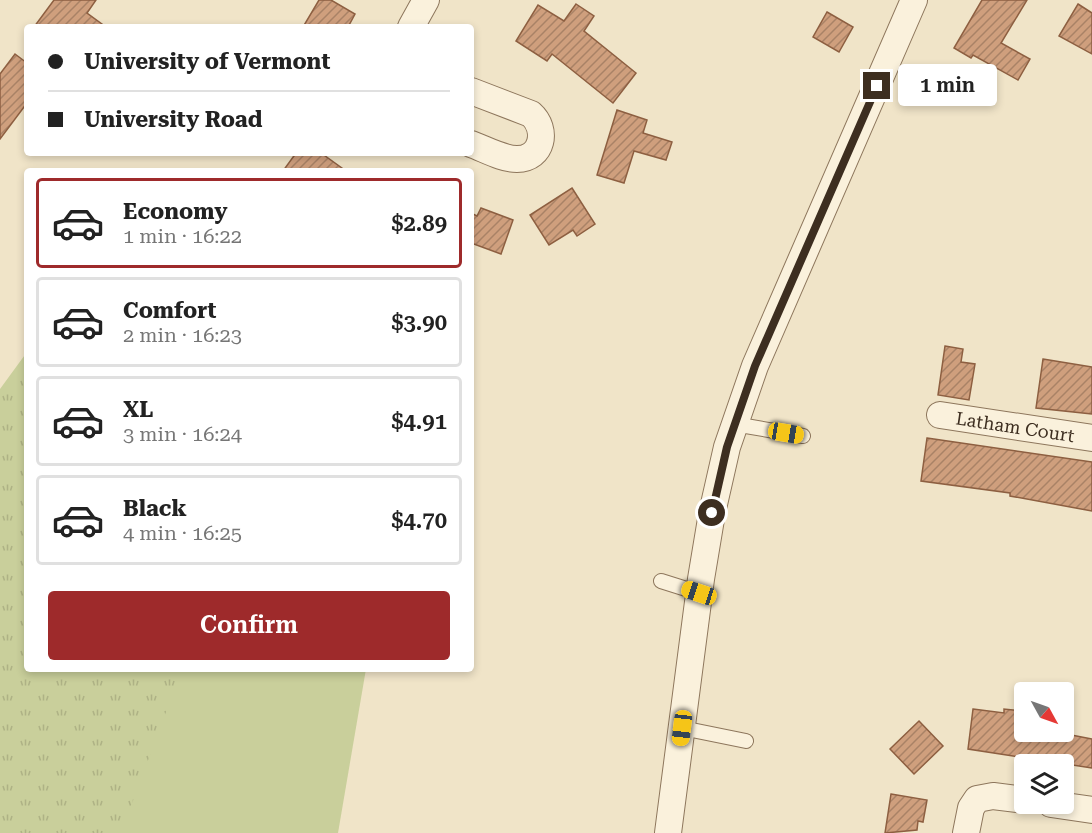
<!DOCTYPE html>
<html lang="en">
<head>
<meta charset="utf-8">
<style>
	body { margin:0; font-family:"Roboto Serif",serif; background:#f2f2f2; color:#222; height:100vh; display:flex; flex-direction:column; font-size:22px; white-space:nowrap }
	* { box-sizing:border-box; margin:0 }
	p { font-size:20px; color:#767676 }
	.icon { flex:none; width:33px; height:33px; fill:none; stroke:currentColor; stroke-width:2; stroke-linecap:round; stroke-linejoin:round }
	.map { position:relative; flex:1; overflow:hidden }
	.side { position:absolute; left:24px; top:168px; width:450px; height:504px; display:flex; flex-direction:column; background:#fff; border-radius:6px; box-shadow:0 3px 9px #0003 }
	.side>* { flex:none }
	.top-card { position:absolute; left:24px; top:24px; width:450px; height:132px; border-radius:6px; box-shadow:0 3px 9px #0003; display:grid; align-content:center; height:132px; padding:0 24px; background:#fff }
	.needle { width:39px; rotate:130deg }
	.fabs { position:absolute; left:1014px; top:682px; display:grid; gap:12px }
	.fabs a { display:grid; place-items:center; width:60px; height:60px; border-radius:6px; background:#fff; box-shadow:0 3px 9px #0003; font-size:30px }
	.end { position:absolute; width:27px; height:27px; margin:-14px; border:8px solid #3d2e20; background:#fff; box-shadow:0 0 0 3px #fff }
	.from { border-radius:50% }
	.bubble { position:absolute; height:42px; border-radius:6px; background:#fff; box-shadow:0 3px 9px #0003; font-size:20px; font-weight:600; line-height:42px; text-align:center }
	.car { position:absolute; width:18px; height:36px; margin:-18px -9px; border-radius:8px; box-shadow:0 0 4px 2px #0007; background:linear-gradient(#f5c518 24%,#345 0 40%,#f5c518 0 76%,#345 0 86%,#f5c518 0) }
	.top-card b { display:flex; align-items:center; gap:21px; height:57px; font-size:22px }
	.top-card b+b { border-top:2px solid #e0e0e0 }
	.top-card i { width:15px; height:15px; background:#222 }
	ul { padding:10px 0 0; list-style:none }
	li { display:flex; align-items:center; gap:18px; height:90px; margin:0 12px 9px; padding:0 12px; border:3px solid #e0e0e0; border-radius:6px }
	li div { flex:1 }
	li b { display:block; font-size:22px }
	li em { font-style:normal; font-weight:600 }
	li.current { border-color:#9e2a2b }
	li>.icon { width:54px; height:54px; stroke-width:1.5 }
	.primary-button { display:flex; gap:12px; margin-top:auto; padding:12px 24px }
	.primary-button a { flex:1; height:69px; border-radius:6px; background:#9e2a2b; color:#fff; font-size:24px; font-weight:600; line-height:69px; text-align:center }
	.map>svg:first-child { display:block }
</style>
</head>
<body>
<div class="map">
<svg width="1092" height="833" viewBox="0 0 1092 833">
	<defs>
		<pattern id="park-tufts" width="24" height="20" patternUnits="userSpaceOnUse" patternTransform="scale(1.5)"><rect width="24" height="20" fill="#c9cf9b"/><path d="M3 7l-1-3M5 7V3M7 7l1-3M15 17l-1-3M17 17v-4M19 17l1-3" fill="none" stroke="#aeb285"/></pattern>
		<pattern id="building-hatch" width="6" height="6" patternUnits="userSpaceOnUse" patternTransform="scale(1.5)"><rect width="6" height="6" fill="#cf9f7d"/><path d="M-1 1l2-2M0 6l6-6M5 7l2-2" fill="none" stroke="#a98266"/></pattern>
	</defs>
	<rect width="100%" height="100%" fill="#f0e4c8"/>
	<path fill="#c9cf9b" d="M184,669H366L338,833H0L32,712Z"/>
	<path fill="url(#park-tufts)" d="M27,352V669H182L121,833H0V389Z"/>
	<path fill="url(#building-hatch)" stroke="#8d5f41" stroke-width="1.5" d="M54,0H96L87,13L106,27H34Z
		M319,0H331L355,14L348,27H303Z
		M982,0H1027L1001,43L1030,59L1018,80L973,55L971,58L954,48Z
		M576,4L594,16L584,31L636,73L613,103L552,54L547,61L516,41L538,5L564,21Z
		M1078,4L1092,13V54L1059,36Z
		M827,12L853,27L839,52L813,37Z
		M15,54L27,63V103L0,139V74Z
		M617,110L647,120L643,133L672,142L666,160L634,151L624,183L597,175Z
		M296,153H321L346,171H283Z
		M572,188L595,224L577,236L573,230L549,245L530,215Z
		M481,208L513,220L501,254L471,243V213L477,216Z
		M945,346L963,349L961,362L975,364L969,400L938,395Z
		M1043,359L1092,367V414L1036,408Z
		M927,438L1092,462V511L1010,496V493L921,481Z
		M973,709L1004,713V709L1024,711L1021,732H1056L1092,739V768L968,749Z
		M919,721L943,746L914,774L890,749Z
		M891,794L927,800L923,822L918,821L917,830L885,833Z"/>
	<g fill="none" stroke-linecap="round" stroke-linejoin="round">
		<g stroke="#8d765c" stroke-width="16">
			<path id="service" d="M734,424L803,436
				M661,581L699,593
				M682,728L746,741"/>
		</g>
		<g stroke="#8d765c" stroke-width="28">
			<g id="minor">
				<path d="M411,27L426,0"/>
				<path d="M471,91L531,114C548,129 543,159 517,159C502,159 485,149 471,144"/>
				<path id="s1" d="M940,415L1092,438"/>
				<path d="M1051,804L1092,810"/>
				<path d="M668,833L701,579L712,513L727,447L755,366L914,0"/>
				<path d="M966,833L971,808L977,799L993,796L1024,800"/>
			</g>
		</g>
		<use href="#service" stroke="#faf1dc" stroke-width="14"/>
		<use href="#minor" stroke="#faf1dc" stroke-width="26"/>
	</g>
	<g fill="none" stroke-linecap="round" stroke-linejoin="round">
		<path stroke="#3d2e20" stroke-width="8" d="M712,513L727,447L755,366L877,86"/>
	</g>
	<g text-anchor="middle" dominant-baseline="central" stroke-width="6" stroke-linejoin="round" paint-order="stroke">
		<g font-size="18" fill="#3d2e20" stroke="#f7eed8">
			<text stroke="none"><textPath href="#s1" startOffset="76">Latham Court</textPath></text>
		</g>
	</g>
</svg>
<div class="fabs">
<a><svg class="needle" viewBox="-14 -14 28 28"><path d="M0-13l5 13h-10z" fill="#e53935"/><path d="M0 13l5-13h-10z" fill="#767676"/></svg></a>
<a><svg class="icon" aria-label="layers" viewBox="0 0 24 24"><path d="M12 4l9 5-9 5-9-5zM3 14l9 5 9-5"/></svg></a>
</div>
<i class="end from" style="left:712px;top:513px"></i>
<i class="end" style="left:877px;top:86px"></i>
<div class="bubble" style="left:898px;top:64px;width:99px">1 min</div>
<i class="car" style="left:786px;top:433px;rotate:100deg"></i>
<i class="car" style="left:699px;top:593px;rotate:288deg"></i>
<i class="car" style="left:682px;top:728px;rotate:187deg"></i>
<div class="top-card">
<b><i class="from"></i>University of Vermont</b>
<b><i></i>University Road</b>
</div>
<section class="side">
<ul>
<li class="current"><svg class="icon" aria-label="car" viewBox="0 0 24 24"><path d="M5 17H2v-5l4-1 3-4h7l3 4 3 1v5h-3M9 17h6M6 11h13"/><circle cx="7" cy="17" r="2"/><circle cx="17" cy="17" r="2"/></svg><div><b>Economy</b><p>1 min · 16:22</p></div><em>$2.89</em></li>
<li><svg class="icon" aria-label="car" viewBox="0 0 24 24"><path d="M5 17H2v-5l4-1 3-4h7l3 4 3 1v5h-3M9 17h6M6 11h13"/><circle cx="7" cy="17" r="2"/><circle cx="17" cy="17" r="2"/></svg><div><b>Comfort</b><p>2 min · 16:23</p></div><em>$3.90</em></li>
<li><svg class="icon" aria-label="car" viewBox="0 0 24 24"><path d="M5 17H2v-5l4-1 3-4h7l3 4 3 1v5h-3M9 17h6M6 11h13"/><circle cx="7" cy="17" r="2"/><circle cx="17" cy="17" r="2"/></svg><div><b>XL</b><p>3 min · 16:24</p></div><em>$4.91</em></li>
<li><svg class="icon" aria-label="car" viewBox="0 0 24 24"><path d="M5 17H2v-5l4-1 3-4h7l3 4 3 1v5h-3M9 17h6M6 11h13"/><circle cx="7" cy="17" r="2"/><circle cx="17" cy="17" r="2"/></svg><div><b>Black</b><p>4 min · 16:25</p></div><em>$4.70</em></li>
</ul>
<div class="primary-button"><a>Confirm</a></div>
</section>
</div>
</body>
</html>
